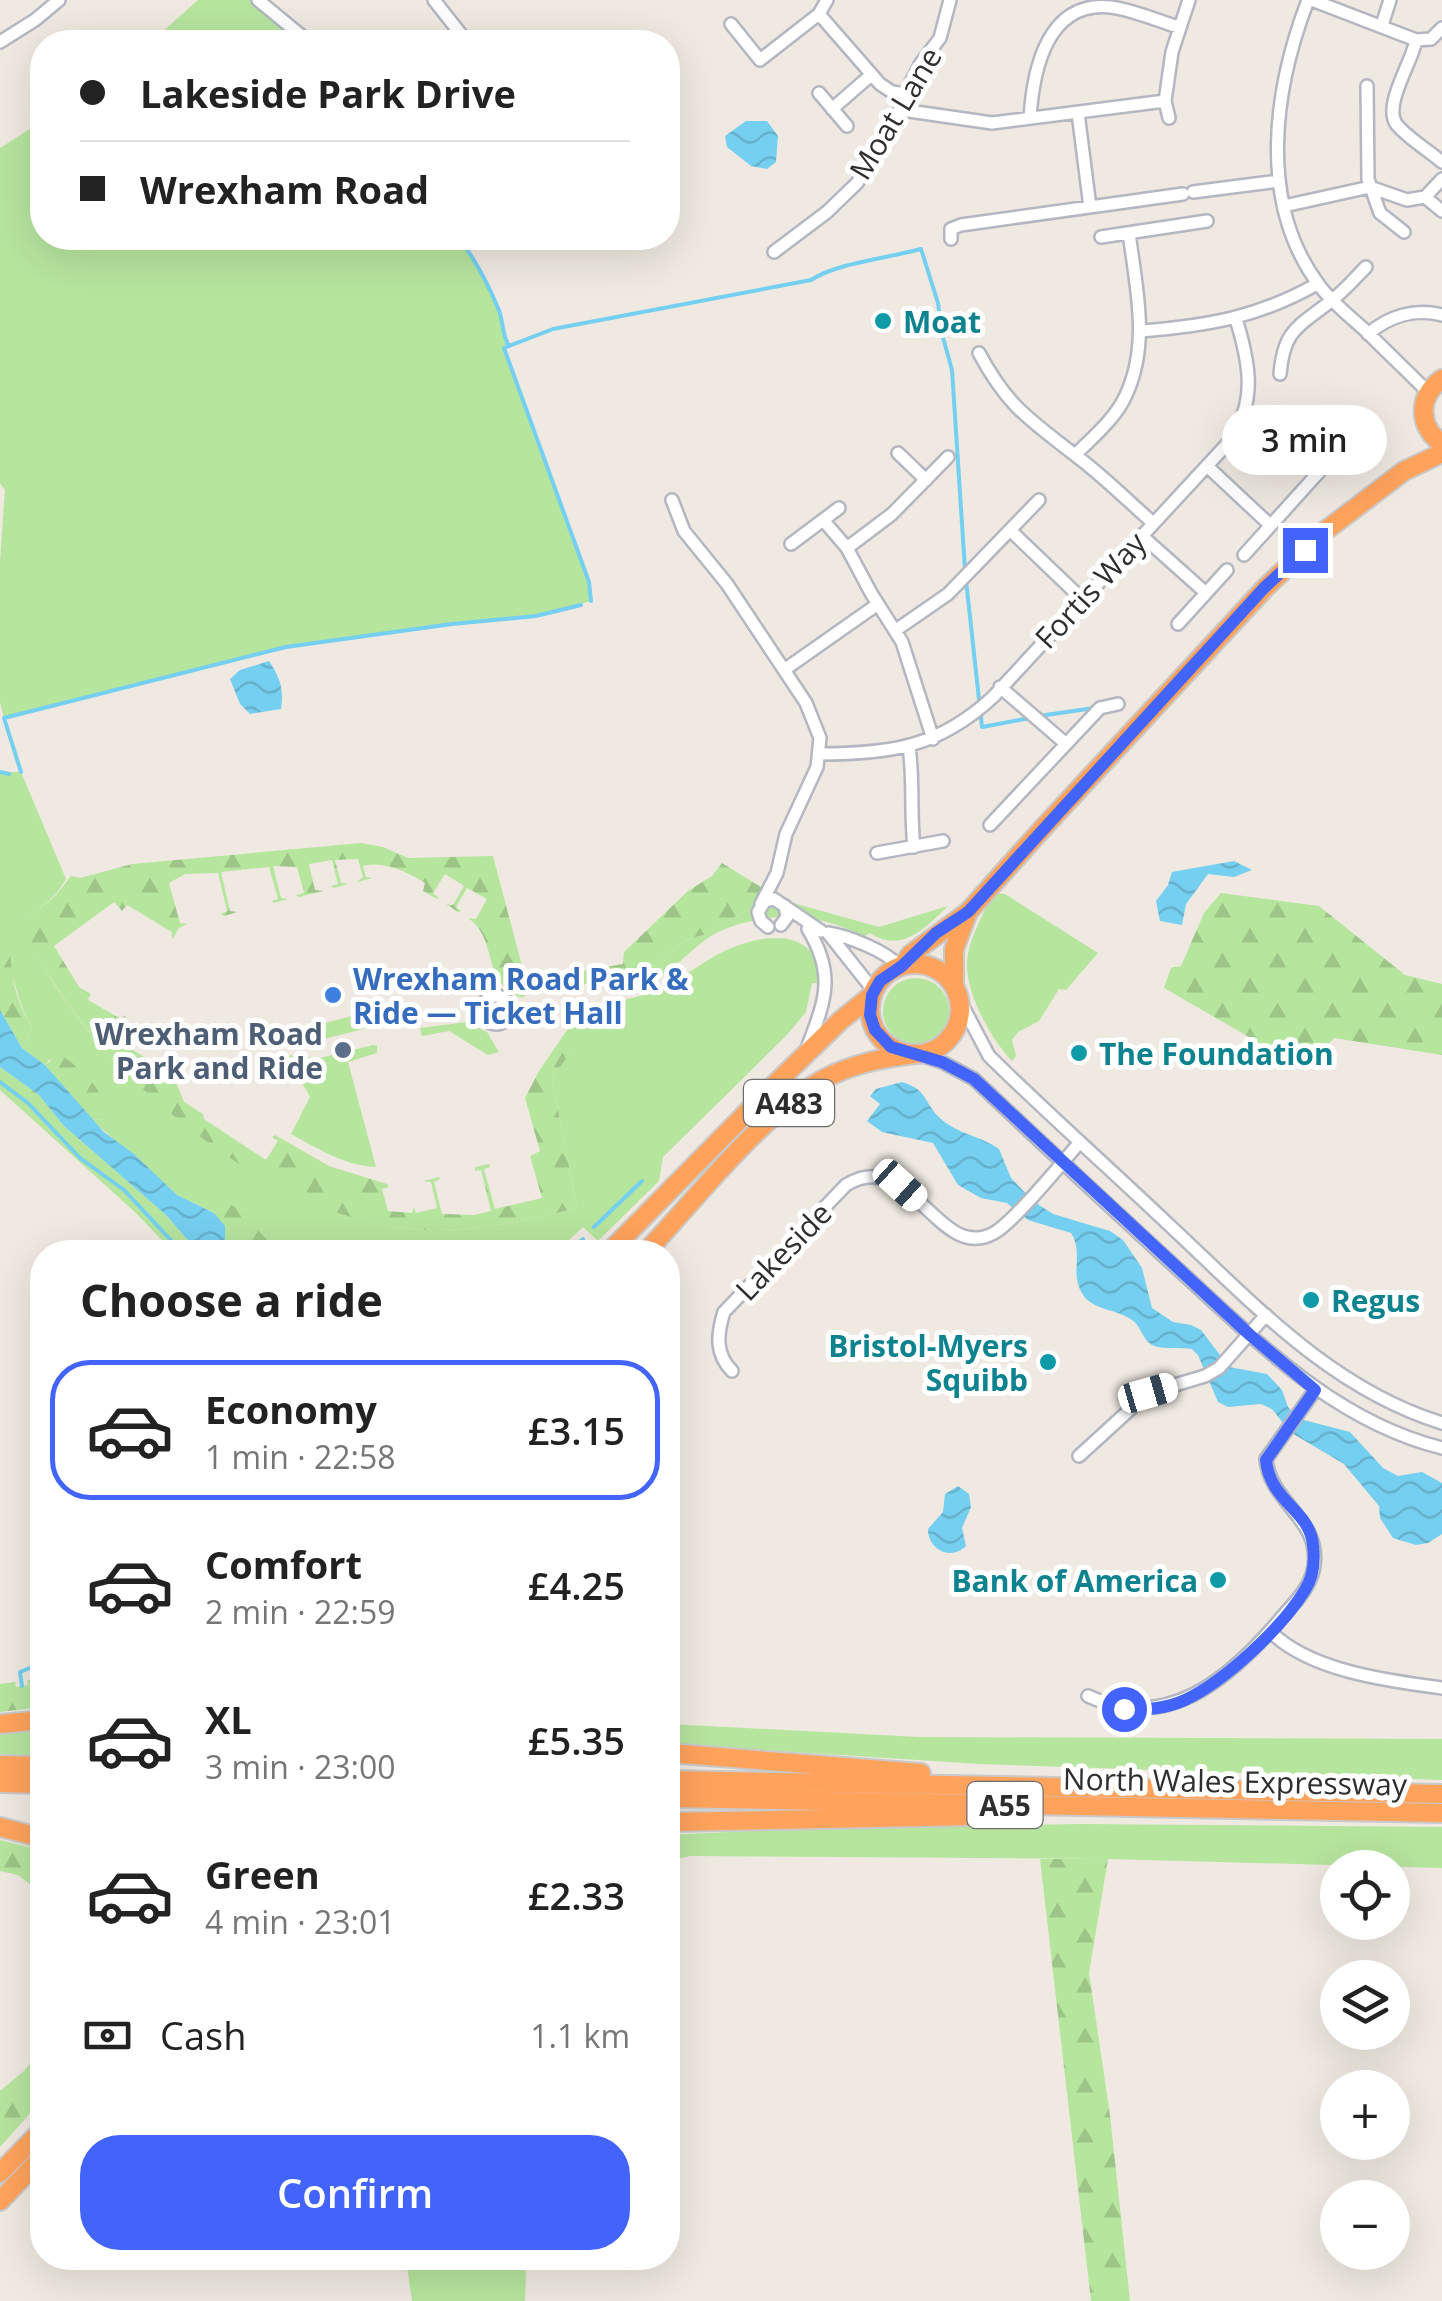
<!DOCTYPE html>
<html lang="en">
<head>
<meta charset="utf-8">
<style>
	body { margin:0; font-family:"Open Sans",sans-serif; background:#f6f6f6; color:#222; height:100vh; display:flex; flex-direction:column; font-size:38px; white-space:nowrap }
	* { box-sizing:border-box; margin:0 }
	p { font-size:32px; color:#767676 }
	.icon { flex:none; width:55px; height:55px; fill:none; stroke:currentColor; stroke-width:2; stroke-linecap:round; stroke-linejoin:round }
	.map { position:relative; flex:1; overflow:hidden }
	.sheet { position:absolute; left:30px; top:1240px; width:650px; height:1030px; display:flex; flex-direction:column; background:#fff; border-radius:40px; box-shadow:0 10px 40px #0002 }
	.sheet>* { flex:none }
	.guide { position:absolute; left:30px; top:30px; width:650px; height:220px; border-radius:40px; box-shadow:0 10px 40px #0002; display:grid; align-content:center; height:220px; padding:0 50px; background:#fff }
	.buttons { position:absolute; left:1320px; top:1850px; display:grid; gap:20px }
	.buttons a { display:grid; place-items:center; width:90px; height:90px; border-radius:50%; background:#fff; box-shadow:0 10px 40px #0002; font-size:50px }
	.end { position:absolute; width:45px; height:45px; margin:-22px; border:12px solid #4264fb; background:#fff; box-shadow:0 0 0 5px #fff }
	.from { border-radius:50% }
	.bubble { position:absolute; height:70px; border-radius:35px; background:#fff; box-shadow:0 10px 40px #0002; font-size:32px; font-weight:600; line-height:70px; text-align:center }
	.car { position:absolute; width:30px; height:60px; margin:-30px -15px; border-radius:12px; box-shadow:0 0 8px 2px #0007; background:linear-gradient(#fff 24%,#345 0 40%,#fff 0 76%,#345 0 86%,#fff 0) }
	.guide b { display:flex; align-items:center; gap:35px; height:95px; font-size:38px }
	.guide b+b { border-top:2px solid #e0e0e0 }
	.guide i { width:25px; height:25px; background:#222 }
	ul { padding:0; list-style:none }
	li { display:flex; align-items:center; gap:30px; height:140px; margin:0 20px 15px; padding:0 30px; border:5px solid transparent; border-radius:40px }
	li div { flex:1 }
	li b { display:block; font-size:38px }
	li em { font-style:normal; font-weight:600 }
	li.active { border-color:#4264fb }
	li>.icon { width:90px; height:90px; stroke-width:1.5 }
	h2 { padding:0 50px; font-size:45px; line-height:120px }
	.pay { display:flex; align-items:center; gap:25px; height:110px; padding:0 50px; font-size:38px }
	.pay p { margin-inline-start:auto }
	.cta { display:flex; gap:20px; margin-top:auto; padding:20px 50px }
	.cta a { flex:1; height:115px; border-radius:40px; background:#4264fb; color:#fff; font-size:40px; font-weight:600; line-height:115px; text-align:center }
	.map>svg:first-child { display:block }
</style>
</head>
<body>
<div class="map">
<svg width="1442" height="2301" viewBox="0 0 1442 2301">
	<defs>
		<pattern id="forest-firs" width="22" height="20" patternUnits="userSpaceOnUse" patternTransform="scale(2.5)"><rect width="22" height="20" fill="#b6e59e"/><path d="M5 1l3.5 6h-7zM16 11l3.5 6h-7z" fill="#9dc588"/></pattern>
		<pattern id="water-waves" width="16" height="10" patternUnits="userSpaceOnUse" patternTransform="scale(2.5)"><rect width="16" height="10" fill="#75cff0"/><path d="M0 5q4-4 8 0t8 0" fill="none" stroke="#66b2ce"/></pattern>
	</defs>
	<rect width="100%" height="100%" fill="#efe9e1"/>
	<path fill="#b6e59e" d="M198,0H251L298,42H151Z
		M42,121V238H459C474,258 488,284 498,308C504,321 501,333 509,346L504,349L589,582L591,601L536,616L452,624L286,647L4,718L0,702V561L5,490L0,483V148Z
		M0,772H21L66,879L56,894L19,926C46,973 74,1018 111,1057C180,1130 295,1213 396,1227C457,1236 518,1223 577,1208L552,1078L591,1023L576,1017L583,1006C612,1002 640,999 666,986C690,974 709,956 734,947C774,931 819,932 822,984L812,983L806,1012L786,1036L663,1157L659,1181L598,1241L583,1227L556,1252L280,1251L222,1201L198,1205L177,1195L92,1120L104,1119L50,1059L45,1065L22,1048L32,1028C16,1002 15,972 0,945Z
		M992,893L1005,894L1098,953L1066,990L1059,989L1039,1021L1018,1032L1012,1040L1016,1056L1012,1061C991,1039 965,993 967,961C969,937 984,915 992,893Z
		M779,899L879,927L948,906C925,928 902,954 870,933L863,937C818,911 765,911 718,932C690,945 658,995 623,982V978L642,975L685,940L704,935L760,903Z
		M883 1011a33 33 0 1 1 66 0a33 33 0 1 1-66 0Z
		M367,1012L371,1027L312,1042L305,1039L306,1028Z
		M467,1022L487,1032L499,1052L488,1055L449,1031L422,1036L420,1028Z
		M373,1045L377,1046V1053L348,1062L376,1167C345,1166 317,1148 291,1134L310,1097C303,1079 290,1079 286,1055L320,1058Z
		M668,1724L919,1737L1442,1739V1780L980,1764L668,1744Z
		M42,1730V1757L0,1755V1733Z
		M1083,1824L1442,1827V1868L1108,1859L690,1856L668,1861V1835L806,1828Z
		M415,2258H506L526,2271L525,2301H412L407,2267Z"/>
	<path fill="url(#forest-firs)" d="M361,843L383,847L408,858L493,856L526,981L623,964L624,952L688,891L712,876L722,863L764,889L760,903L704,935L685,940L642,975L529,993L522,998C479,982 500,940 468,918L476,919L487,899L467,888L456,907L461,911L458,912L446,904L453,905L464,886L445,874L433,893L439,898L437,899L423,891L425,883C408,872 383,860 363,866L366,877L372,878L357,882L363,877L358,859L335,860L341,883L348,884L334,888L331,886L338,884L332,860L309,864L315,890L323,891L299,897L296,895L304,893L297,867L273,866L281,898L288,899L274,903L272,901L278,899L269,867L221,872L230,911L237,912L224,916L221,914L227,911L218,873L185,874L169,883L180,923L187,924L179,928L172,940V932L127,905L122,911L114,902L54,946L79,987L91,994L88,1000L121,1019L126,1015L119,1032L123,1044L151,1061L147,1068L177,1085L184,1102L203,1114L204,1119L266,1160L278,1141L272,1137L275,1135L329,1166L387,1184L389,1187L382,1189L388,1211L412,1213L414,1207L416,1213L437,1208L431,1182L424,1181L439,1177L440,1179L434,1182L442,1214L474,1215L491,1211L481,1170L475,1171V1167L489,1164L490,1167L484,1169L495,1209L542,1198L530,1156L540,1151L525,1098L539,1071L576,1017L592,1023L552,1078L577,1208C518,1223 457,1236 396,1227C292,1213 181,1132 111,1057C74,1017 46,972 18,926L56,895L71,876L80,878L132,864Z
		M1221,893L1319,906L1405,975L1442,984V1055L1334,1038L1306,1070L1164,988L1171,968L1181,966L1204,913Z
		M10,935C9,968 14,1000 32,1028L22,1048L0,1010V945Z
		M59,1054C83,1069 97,1084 108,1110L104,1119L92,1120L45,1065Z
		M0,1067L39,1095L63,1125L166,1215L186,1238L214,1213L198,1205C205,1204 216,1200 223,1201C244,1206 262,1244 287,1252H173L136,1213L0,1090Z
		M42,1672V1707L0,1712V1684L15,1682L16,1687L28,1685L27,1681Z
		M0,1840L33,1848L42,1854V1894L18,1875L0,1871Z
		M1040,1859H1108L1089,1973L1110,2115L1130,2301H1091Z
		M42,2047V2100L0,2147V2091L25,2070Z"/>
	<path fill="url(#water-waves)" d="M746,121H767L778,136L776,162L767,169L751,166L727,147L725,136Z
		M269,661C280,678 284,688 281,709L250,714L240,704L230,679L240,670Z
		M1234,861L1252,870L1234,877L1208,874L1186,904L1182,925L1160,921L1156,901L1168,885L1172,872Z
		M0,1010L22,1048L45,1065L104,1132L134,1154L177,1195L214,1213L225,1226V1245L214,1252L201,1250L186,1238L166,1215L63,1125L39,1095L0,1067Z
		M902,1082C929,1090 923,1103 941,1119C958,1134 981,1136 999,1149L1011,1178L1033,1201L1053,1214L1110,1231L1123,1240L1142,1268L1152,1308L1173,1322L1191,1325L1201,1330L1229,1367L1267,1374L1282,1390L1288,1407L1300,1419L1350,1432L1383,1468L1398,1476L1422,1472L1442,1483V1534L1428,1543L1416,1545L1393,1538L1380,1518L1379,1506L1344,1464L1290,1432L1272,1409L1261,1404L1228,1407L1218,1402L1198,1355L1192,1349C1180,1347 1162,1350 1152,1345C1142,1339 1141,1326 1132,1320C1114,1307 1088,1312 1079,1287C1072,1268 1083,1252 1071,1233L1028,1220L1007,1203L981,1198L958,1185L933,1143L882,1132L867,1121L880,1104L870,1096L876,1089Z
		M958,1486L969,1494L971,1507L962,1528L966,1546C951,1561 928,1550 928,1529L943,1512L945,1494Z"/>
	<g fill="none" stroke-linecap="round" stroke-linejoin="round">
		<path stroke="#75cff0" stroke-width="4" d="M459,238C474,258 488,284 498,308C504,321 501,333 509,346
			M966,580L982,727L1030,718
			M591,601L589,582L504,348L553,329L811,280C837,263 888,258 921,249L938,303L942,334L952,370L965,570
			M1039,716L1094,708
			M0,772L9,774
			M21,772L4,718L286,647L452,624L536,616L581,605
			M0,1082L28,1103L80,1158L124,1190L182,1252
			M594,1227L642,1181
			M568,1252L583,1239
			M22,1686L20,1672L42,1663"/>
		<g stroke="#b4b7c1" stroke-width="16">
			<path id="minor" d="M258,0L309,42
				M434,0L467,42
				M1308,0C1274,89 1257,202 1319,285C1332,303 1352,318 1368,333C1388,353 1408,372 1428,392
				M1312,0L1416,40L1431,39L1442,28
				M819,14L880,84L892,92L905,94
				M731,24L760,60L819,14L827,0
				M1382,25L1390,0
				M1416,40C1412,63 1382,106 1397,125C1409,139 1428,150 1442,162
				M0,42L35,20L59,0
				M1367,86L1368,179L1380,213L1404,232
				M819,93L847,126
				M1165,101L1169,118
				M832,109L871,75
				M902,110L992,123L1165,101L1172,52L1189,0
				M1078,113L1090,207
				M1030,118C1033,70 1047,0 1111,7C1133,10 1156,20 1178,27
				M1193,192L1279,181
				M1425,197L1442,211
				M1284,206L1370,187L1407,200L1425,197L1442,179
				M1101,237L1207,221
				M951,239V229L961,225L1183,194
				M774,252L827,212L857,183L894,126L905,94L921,63L940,38L950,0
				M1141,331C1207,326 1259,317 1317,284
				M1368,334C1389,316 1415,308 1442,315
				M979,353C1008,407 1029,419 1075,455C1102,475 1127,500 1153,523
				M1280,374C1284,328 1299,327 1332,300C1344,291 1355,278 1366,267
				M898,453L926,480
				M1075,455C1093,437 1116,418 1126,395C1150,344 1136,287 1129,233
				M1207,466L1269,524
				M672,500L684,531L727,584L806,703L820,738L817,767L786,834L777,873L761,904
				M824,521L847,548L871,593L902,642L933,739
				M1011,531L1082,599
				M1141,535L1206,593
				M791,544L839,508
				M847,548L892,514L948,457
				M1244,555L1319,472
				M1178,624L1227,570
				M896,630L948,594L1039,500
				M784,670L878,604
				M1000,687L1065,743
				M909,747C914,781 910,813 914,847
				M819,754C891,754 939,747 993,697L1229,442C1257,402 1250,364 1236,319
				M990,825L1100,708L1118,704
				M877,853L943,841
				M781,925L787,917L785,906
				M768,927L761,921L758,912L765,901L774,899L821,931
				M828,933C848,936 886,951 899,966
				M828,933L874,991
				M482 1010a14 14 0 1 1 28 0a14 14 0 1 1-28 0Z
				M960,1001L989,1056C1047,1113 1108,1167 1167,1223C1251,1301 1329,1388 1442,1423
				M806,1051C824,1003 837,977 808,929
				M917,1054L942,1062L974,1079C1038,1140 1104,1201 1169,1261C1252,1336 1330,1420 1442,1448
				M732,1371C715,1354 717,1334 724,1312L846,1185C911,1145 938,1264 994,1233C1015,1221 1062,1163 1080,1142
				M1079,1456L1148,1393L1205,1376L1219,1368L1266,1315
				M1270,1631C1309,1671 1389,1681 1442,1688
				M1088,1696C1165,1733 1228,1680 1277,1623C1291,1606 1311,1589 1314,1566C1321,1519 1270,1503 1266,1459L1315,1390"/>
		</g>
		<g stroke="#c9c9c9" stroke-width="22">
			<path id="highway" d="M1442,379C1417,397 1418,426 1442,444
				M870 1009a45 45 0 1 1 90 0a45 45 0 1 1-90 0Z
				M902,966L911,954L968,912
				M954,984V949L968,912L1044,827L1265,588L1325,531L1404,471L1442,453
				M609,1252L774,1085L840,1021L872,995
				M646,1252C696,1199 762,1113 824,1079C852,1064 882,1058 914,1054
				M0,1724L42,1720
				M668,1753L921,1773
				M0,1765L42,1766
				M668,1780L1442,1794
				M0,1783L42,1784
				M668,1798L1442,1813
				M668,1822L977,1816
				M0,1827L42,1838
				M0,2173L42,2130
				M0,2201L42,2157"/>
		</g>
		<use href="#minor" stroke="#fff" stroke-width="11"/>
		<use href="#highway" stroke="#ffa35c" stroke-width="18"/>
	</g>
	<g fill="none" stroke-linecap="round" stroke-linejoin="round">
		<path stroke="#4264fb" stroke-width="12" d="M1124,1709C1146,1710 1165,1709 1185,1700C1225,1681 1282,1628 1305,1590C1314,1576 1315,1561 1313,1545C1310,1510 1270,1502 1266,1460L1315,1390L1250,1335L974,1079L942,1062L891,1047L875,1030L870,1015L872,995L880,981L902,966L936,933L968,912L1264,588L1305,550"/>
	</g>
	<g fill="#0f9aa8" stroke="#fff" stroke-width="4">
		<circle cx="883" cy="321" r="10"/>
		<circle cx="1079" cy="1053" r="10"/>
		<circle cx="1311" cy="1300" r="10"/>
		<circle cx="1048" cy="1362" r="10"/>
		<circle cx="1218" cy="1580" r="10"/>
	</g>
	<circle fill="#3f7fe0" stroke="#fff" stroke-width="4" cx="333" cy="995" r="10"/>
	<circle fill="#5c6f8a" stroke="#fff" stroke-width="4" cx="343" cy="1050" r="10"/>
	<g text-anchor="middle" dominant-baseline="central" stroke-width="10" stroke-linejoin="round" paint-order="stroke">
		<g fill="#fff" stroke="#6d6d6d" stroke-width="2.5">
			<rect x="744" y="1080" width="90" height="46" rx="8"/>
			<rect x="967.5" y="1782" width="75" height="46" rx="8"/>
		</g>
		<g font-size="28" font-weight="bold" fill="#2e2e2e">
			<text x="789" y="1103">A483</text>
			<text x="1005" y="1805">A55</text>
		</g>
		<g font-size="30" fill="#2e2e2e" stroke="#fff">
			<text transform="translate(895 113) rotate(-59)">Moat Lane</text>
			<text transform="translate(1090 590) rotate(-47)">Fortis Way</text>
			<text transform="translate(783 1251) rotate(-46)">Lakeside</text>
			<text transform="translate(1235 1781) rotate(1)">North Wales Expressway</text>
		</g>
		<g font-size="30" font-weight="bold" fill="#0d838f" stroke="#fff" text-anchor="start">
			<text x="903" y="321">Moat</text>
			<text x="1099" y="1053">The Foundation</text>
			<text x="1331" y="1300">Regus</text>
			<text x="1028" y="1345" text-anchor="end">Bristol-Myers<tspan x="1028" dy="34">Squibb</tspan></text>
			<text x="1198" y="1580" text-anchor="end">Bank of America</text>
		</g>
		<g font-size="30" font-weight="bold" fill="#366cbe" stroke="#fff" text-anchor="start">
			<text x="353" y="978">Wrexham Road Park &amp;<tspan x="353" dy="34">Ride — Ticket Hall</tspan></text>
		</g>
		<g font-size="30" font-weight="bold" fill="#4e5e75" stroke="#fff" text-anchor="end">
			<text x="323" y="1033">Wrexham Road<tspan x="323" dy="34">Park and Ride</tspan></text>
		</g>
	</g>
</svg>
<div class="buttons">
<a><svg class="icon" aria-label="locate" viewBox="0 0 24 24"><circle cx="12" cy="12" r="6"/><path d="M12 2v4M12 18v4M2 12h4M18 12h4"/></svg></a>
<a><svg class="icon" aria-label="layers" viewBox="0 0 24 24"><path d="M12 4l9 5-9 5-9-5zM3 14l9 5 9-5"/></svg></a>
<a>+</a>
<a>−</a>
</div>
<i class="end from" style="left:1124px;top:1709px"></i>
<i class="end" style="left:1305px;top:550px"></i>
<div class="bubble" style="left:1222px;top:405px;width:165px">3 min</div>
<i class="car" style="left:900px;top:1185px;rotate:132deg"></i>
<i class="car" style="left:1148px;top:1393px;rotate:74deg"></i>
<div class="guide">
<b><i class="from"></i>Lakeside Park Drive</b>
<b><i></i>Wrexham Road</b>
</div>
<section class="sheet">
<h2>Choose a ride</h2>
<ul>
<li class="active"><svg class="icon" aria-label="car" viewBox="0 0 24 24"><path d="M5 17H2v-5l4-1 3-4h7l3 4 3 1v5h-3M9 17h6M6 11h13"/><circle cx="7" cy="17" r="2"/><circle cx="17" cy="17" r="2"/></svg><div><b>Economy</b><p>1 min · 22:58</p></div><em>£3.15</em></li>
<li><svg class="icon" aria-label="car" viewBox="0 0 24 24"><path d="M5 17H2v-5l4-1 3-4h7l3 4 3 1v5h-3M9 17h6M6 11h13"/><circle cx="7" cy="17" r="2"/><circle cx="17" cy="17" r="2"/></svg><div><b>Comfort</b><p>2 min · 22:59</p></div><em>£4.25</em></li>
<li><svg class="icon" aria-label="car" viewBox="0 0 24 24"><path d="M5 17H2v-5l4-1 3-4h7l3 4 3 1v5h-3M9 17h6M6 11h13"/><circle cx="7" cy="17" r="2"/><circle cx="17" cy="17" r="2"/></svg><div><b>XL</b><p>3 min · 23:00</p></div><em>£5.35</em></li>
<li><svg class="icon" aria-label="car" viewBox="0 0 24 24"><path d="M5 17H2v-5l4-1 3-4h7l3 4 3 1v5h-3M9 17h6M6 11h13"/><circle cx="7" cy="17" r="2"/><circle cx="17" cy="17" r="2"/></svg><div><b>Green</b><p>4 min · 23:01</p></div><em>£2.33</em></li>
</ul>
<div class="pay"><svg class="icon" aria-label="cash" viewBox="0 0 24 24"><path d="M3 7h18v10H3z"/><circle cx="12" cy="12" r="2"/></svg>Cash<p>1.1 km</p></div>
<div class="cta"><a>Confirm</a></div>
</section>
</div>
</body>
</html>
